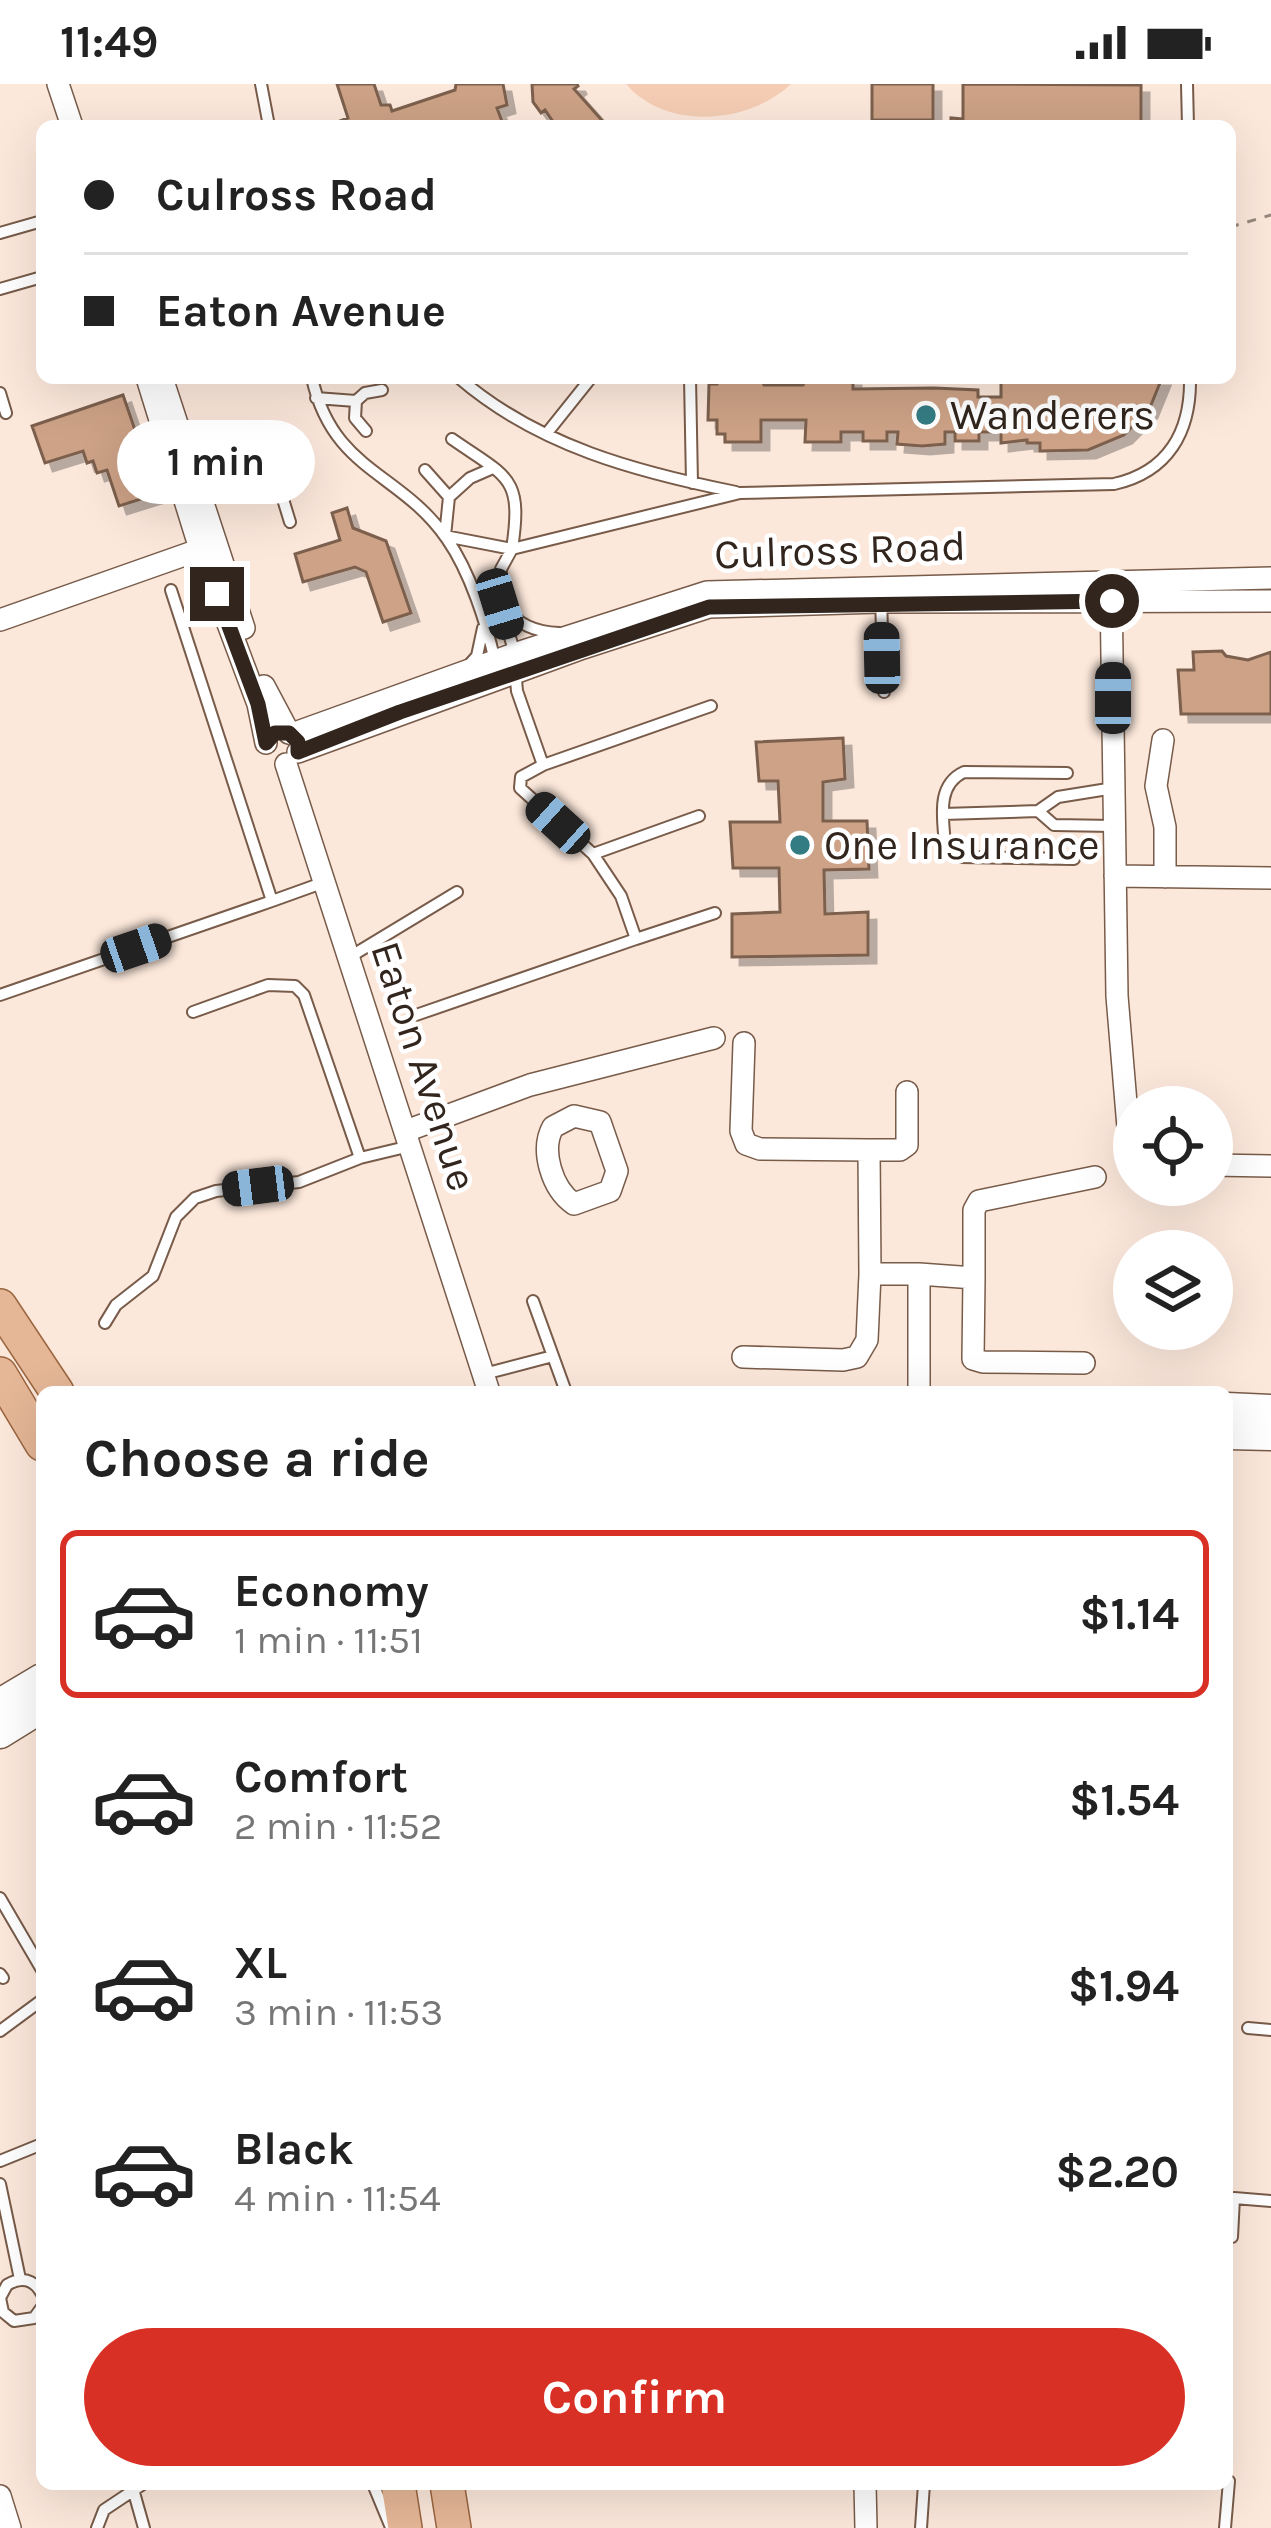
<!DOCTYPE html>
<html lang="en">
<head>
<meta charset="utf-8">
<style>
	body { margin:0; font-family:Karla,sans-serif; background:#f2f2f2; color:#222; height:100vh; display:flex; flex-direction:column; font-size:45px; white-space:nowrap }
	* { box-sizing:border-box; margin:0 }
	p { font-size:39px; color:#767676 }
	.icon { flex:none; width:66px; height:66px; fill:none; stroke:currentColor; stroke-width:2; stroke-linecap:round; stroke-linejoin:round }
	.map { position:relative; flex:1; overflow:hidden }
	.sheet { position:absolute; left:36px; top:1302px; width:1197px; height:1104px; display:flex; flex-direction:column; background:#fff; border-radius:18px; box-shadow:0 12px 48px #0002 }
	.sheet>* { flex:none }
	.guide { position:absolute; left:36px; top:36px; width:1200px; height:264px; border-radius:18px; box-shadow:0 12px 48px #0002; display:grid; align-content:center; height:264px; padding:0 48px; background:#fff }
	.tools { position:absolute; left:1113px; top:1002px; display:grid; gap:24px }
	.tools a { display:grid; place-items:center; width:120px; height:120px; border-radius:50%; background:#fff; box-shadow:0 12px 48px #0002; font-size:60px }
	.end { position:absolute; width:54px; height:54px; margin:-27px; border:15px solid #31251d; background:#fff; box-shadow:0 0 0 6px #fff }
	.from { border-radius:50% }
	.bubble { position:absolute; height:84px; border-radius:42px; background:#fff; box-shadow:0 12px 48px #0002; font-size:39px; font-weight:700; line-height:84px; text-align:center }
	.car { position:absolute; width:36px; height:72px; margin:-36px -18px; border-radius:15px; box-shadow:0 0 9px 3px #0007; background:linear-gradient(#222 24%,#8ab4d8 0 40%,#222 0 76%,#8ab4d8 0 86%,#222 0) }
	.guide b { display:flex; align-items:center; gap:42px; height:114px; font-size:45px }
	.guide b+b { border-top:3px solid #e0e0e0 }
	.guide i { width:30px; height:30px; background:#222 }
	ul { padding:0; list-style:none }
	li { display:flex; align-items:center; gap:36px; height:168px; margin:0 24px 18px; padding:0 24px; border:6px solid transparent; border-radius:18px }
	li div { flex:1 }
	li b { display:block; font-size:45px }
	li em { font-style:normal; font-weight:700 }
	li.current { border-color:#d93025 }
	li>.icon { width:108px; height:108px; stroke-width:1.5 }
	h2 { padding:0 48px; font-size:54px; line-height:144px }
	.cta { display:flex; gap:24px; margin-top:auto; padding:24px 48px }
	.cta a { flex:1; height:138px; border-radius:72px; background:#d93025; color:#fff; font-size:48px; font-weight:700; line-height:138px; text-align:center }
	.status { display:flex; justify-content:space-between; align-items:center; height:84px; padding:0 60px; background:#fff; direction:ltr }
	.status svg { height:33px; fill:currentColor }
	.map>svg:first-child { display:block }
</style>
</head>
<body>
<div class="status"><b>11:49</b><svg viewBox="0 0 49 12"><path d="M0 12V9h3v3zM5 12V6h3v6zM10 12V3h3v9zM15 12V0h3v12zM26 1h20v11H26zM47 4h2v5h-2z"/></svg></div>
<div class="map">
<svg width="1271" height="2444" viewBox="0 0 1271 2444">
	<defs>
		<filter id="shadow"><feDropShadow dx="8" dy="8" stdDeviation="0" flood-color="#0004"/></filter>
	</defs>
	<rect width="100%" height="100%" fill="#fce8db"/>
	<path fill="#f5cdb4" d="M626,0H791C749,40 666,47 626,0Z"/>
	<path fill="#cda286" stroke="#7c604d" stroke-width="3" filter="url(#shadow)" d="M374,0L381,21H390L392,27L455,6L456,0H503L507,21L497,24L503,40L327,42L348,34L337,0Z
		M532,0H577L578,2L574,5L575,6L607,42H556L545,26L541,29L533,18Z
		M872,0H933V36H872Z
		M963,0L1141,1V36L1138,42H951V34L963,35Z
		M718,294H761L764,301H803L806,294H853V305L934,304L978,306V313H1001V294H1162L1149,326L1124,351L1088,366L1040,367V359H1027V356L1001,359V348H979V357H955V348H945V360L922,362L897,360L898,348H887V357H863V348H841V358H805L806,336H761V358H725V350H717V336H708L709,300H717Z
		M123,311L157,410L119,422L107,386L97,389L93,377L87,379L83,367L45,379L32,342Z
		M347,424L353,444L386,457L411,529L383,538L366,488L355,483L303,498L295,470L340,456L332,429Z
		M1222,567L1226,572L1248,576L1271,568V630H1181L1178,586H1194L1193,568Z
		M843,654L845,695L823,698V737H867L869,785L824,786L825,830L868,828V871L732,873V830L780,828L779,784H733L730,738H780L778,697H759L756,658Z"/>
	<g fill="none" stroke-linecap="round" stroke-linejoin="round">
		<g stroke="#785b49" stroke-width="14">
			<path id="lane" d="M261,0L269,42
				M1187,0L1188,42
				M0,149L42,137
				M0,205L42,193
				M312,294C333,388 400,387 447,455C470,488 486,538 495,577
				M459,294C538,362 637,388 736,408
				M690,294L692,399
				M0,309L6,329
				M316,314L356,317
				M366,347L355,334L356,317L365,309L382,306
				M547,349L591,294
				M192,383L262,364L271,376L290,438
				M425,386L449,413L445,452L512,465C523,392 508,394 452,355
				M449,413L470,394L493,384
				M881,515L884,608
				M502,523C519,540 534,548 559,549
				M468,582L477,572L483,544
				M711,622L543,681L517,607L513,563L500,521L501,485L512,465L740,409L1114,400C1168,388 1191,348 1190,294
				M1067,689L964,688C936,701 943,734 945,760L960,773L1074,775
				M1038,727L1054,741L1114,742
				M943,730L1038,727L1058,713L1114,704
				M593,770L699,732
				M272,817L322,799
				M636,855L715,829
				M348,874L457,808
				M0,911L272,817L171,506
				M193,928L268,901L295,902L304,911L360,1074
				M416,931L636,855L621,812L593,770L520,704L521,693L543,681
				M533,1217L566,1308
				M105,1239L116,1221L153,1192L176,1133L195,1114L216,1107L299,1098L360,1074L410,1062
				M484,1290L553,1272
				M0,1814L42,1886
				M0,1890L3,1894
				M1248,1944L1271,1946
				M0,1947L42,1916
				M0,2077L42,2060
				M0,2100L20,2195
				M1232,2153L1234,2114L1271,2117
				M42,2210C34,2195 21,2192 7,2201L0,2214L3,2228L14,2237L34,2234L42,2223
				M373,2400L390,2441
				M133,2405L144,2444
				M97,2444L104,2426L143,2400
				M921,2444L924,2400
				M1225,2444L1229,2397"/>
		</g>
		<g stroke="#785b49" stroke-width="24">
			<path id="street" d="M58,0L72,42
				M147,294L200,465L258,620L266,659
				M162,294L244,544
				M1111,504L1117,912L1128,1043L1134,1061
				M0,536L210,462
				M264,602L289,649
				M292,650L514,570L707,508L1271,494
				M1163,656L1156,702L1165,743V793
				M298,668L583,564L709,523L881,518L1271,517
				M286,680L489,1308
				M1115,792L1271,794
				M744,959L741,1047L746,1060L760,1065L869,1066L870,1190H919V1308
				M574,1032L600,1038L617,1087L610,1107L574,1120C552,1105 540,1066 553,1043Z
				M406,1047L530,1001L714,954
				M869,1066H900L907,1061V1008
				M1212,1081L1271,1082
				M919,1190L974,1194V1126L979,1117L1095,1093
				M974,1194L973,1275L983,1278L1084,1279
				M743,1273L843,1276L857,1273L867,1256L870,1190
				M865,2400L866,2444
				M0,2412L10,2444"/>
		</g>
		<g stroke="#785b49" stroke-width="33">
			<path id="secondary" d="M1227,1324L1271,1326
				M1227,1350L1271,1351
				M0,1620L42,1595
				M0,1649L42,1623"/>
		</g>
		<g stroke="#9a653f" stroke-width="36">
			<path id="primary" d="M0,1222L57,1308
				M0,1290L42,1360
				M398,2400L405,2444
				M447,2400L454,2444"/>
		</g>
		<path stroke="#98887e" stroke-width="3" stroke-dasharray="9 9" stroke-linecap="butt" d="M1230,143L1271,131
			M1230,155V162"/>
		<use href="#lane" stroke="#fff" stroke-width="10"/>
		<use href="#street" stroke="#fff" stroke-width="21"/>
		<use href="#secondary" stroke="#fff" stroke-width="30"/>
		<use href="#primary" stroke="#e5b797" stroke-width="33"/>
	</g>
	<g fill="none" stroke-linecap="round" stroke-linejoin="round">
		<path stroke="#31251d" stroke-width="15" d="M217,510L258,620L266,659L275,649H289L298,658V668L400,628L709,523L1112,517"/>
	</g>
	<g fill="#347c83" stroke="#fff" stroke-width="4.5">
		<circle cx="926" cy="331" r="12"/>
		<circle cx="800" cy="761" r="12"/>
	</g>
	<g text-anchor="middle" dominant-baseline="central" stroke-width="9" stroke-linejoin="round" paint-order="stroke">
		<g font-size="42" fill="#31251d" stroke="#fff" text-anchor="start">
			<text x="950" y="331">Wanderers</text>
			<text x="824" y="761">One Insurance</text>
		</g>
		<g font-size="42" fill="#31251d" stroke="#fff">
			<text transform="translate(840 466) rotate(-2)">Culross Road</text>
			<text transform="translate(424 982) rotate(72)">Eaton Avenue</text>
		</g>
	</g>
</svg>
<div class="tools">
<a><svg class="icon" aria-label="locate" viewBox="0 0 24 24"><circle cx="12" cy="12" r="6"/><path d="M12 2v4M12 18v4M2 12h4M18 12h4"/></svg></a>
<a><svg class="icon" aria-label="layers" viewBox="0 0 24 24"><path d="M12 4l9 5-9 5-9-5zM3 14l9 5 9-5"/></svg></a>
</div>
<i class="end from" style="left:1112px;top:517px"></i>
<i class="end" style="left:217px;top:510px"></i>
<div class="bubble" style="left:117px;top:336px;width:198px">1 min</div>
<i class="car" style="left:500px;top:520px;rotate:163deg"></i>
<i class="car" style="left:882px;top:574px;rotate:359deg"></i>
<i class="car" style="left:1113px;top:614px;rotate:0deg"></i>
<i class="car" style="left:558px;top:739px;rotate:312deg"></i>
<i class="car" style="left:136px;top:864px;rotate:71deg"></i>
<i class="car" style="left:258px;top:1102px;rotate:263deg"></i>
<div class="guide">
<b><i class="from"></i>Culross Road</b>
<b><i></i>Eaton Avenue</b>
</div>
<section class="sheet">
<h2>Choose a ride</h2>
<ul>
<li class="current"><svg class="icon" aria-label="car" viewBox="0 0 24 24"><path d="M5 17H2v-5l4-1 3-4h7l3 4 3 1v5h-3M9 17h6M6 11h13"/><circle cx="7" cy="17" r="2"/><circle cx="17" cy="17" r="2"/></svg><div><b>Economy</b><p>1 min · 11:51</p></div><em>$1.14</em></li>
<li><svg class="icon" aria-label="car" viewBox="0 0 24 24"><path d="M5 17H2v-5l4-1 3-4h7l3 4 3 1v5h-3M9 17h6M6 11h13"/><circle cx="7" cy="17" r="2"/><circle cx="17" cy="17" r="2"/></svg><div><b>Comfort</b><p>2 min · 11:52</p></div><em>$1.54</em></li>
<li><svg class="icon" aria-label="car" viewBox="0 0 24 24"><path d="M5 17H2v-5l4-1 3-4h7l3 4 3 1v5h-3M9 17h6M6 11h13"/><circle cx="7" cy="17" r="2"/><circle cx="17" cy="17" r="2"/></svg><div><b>XL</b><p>3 min · 11:53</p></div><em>$1.94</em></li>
<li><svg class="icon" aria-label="car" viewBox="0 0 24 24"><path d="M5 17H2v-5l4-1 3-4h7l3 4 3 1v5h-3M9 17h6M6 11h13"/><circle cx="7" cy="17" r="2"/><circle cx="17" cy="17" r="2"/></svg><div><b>Black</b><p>4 min · 11:54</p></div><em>$2.20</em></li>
</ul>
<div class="cta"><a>Confirm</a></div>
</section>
</div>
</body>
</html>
